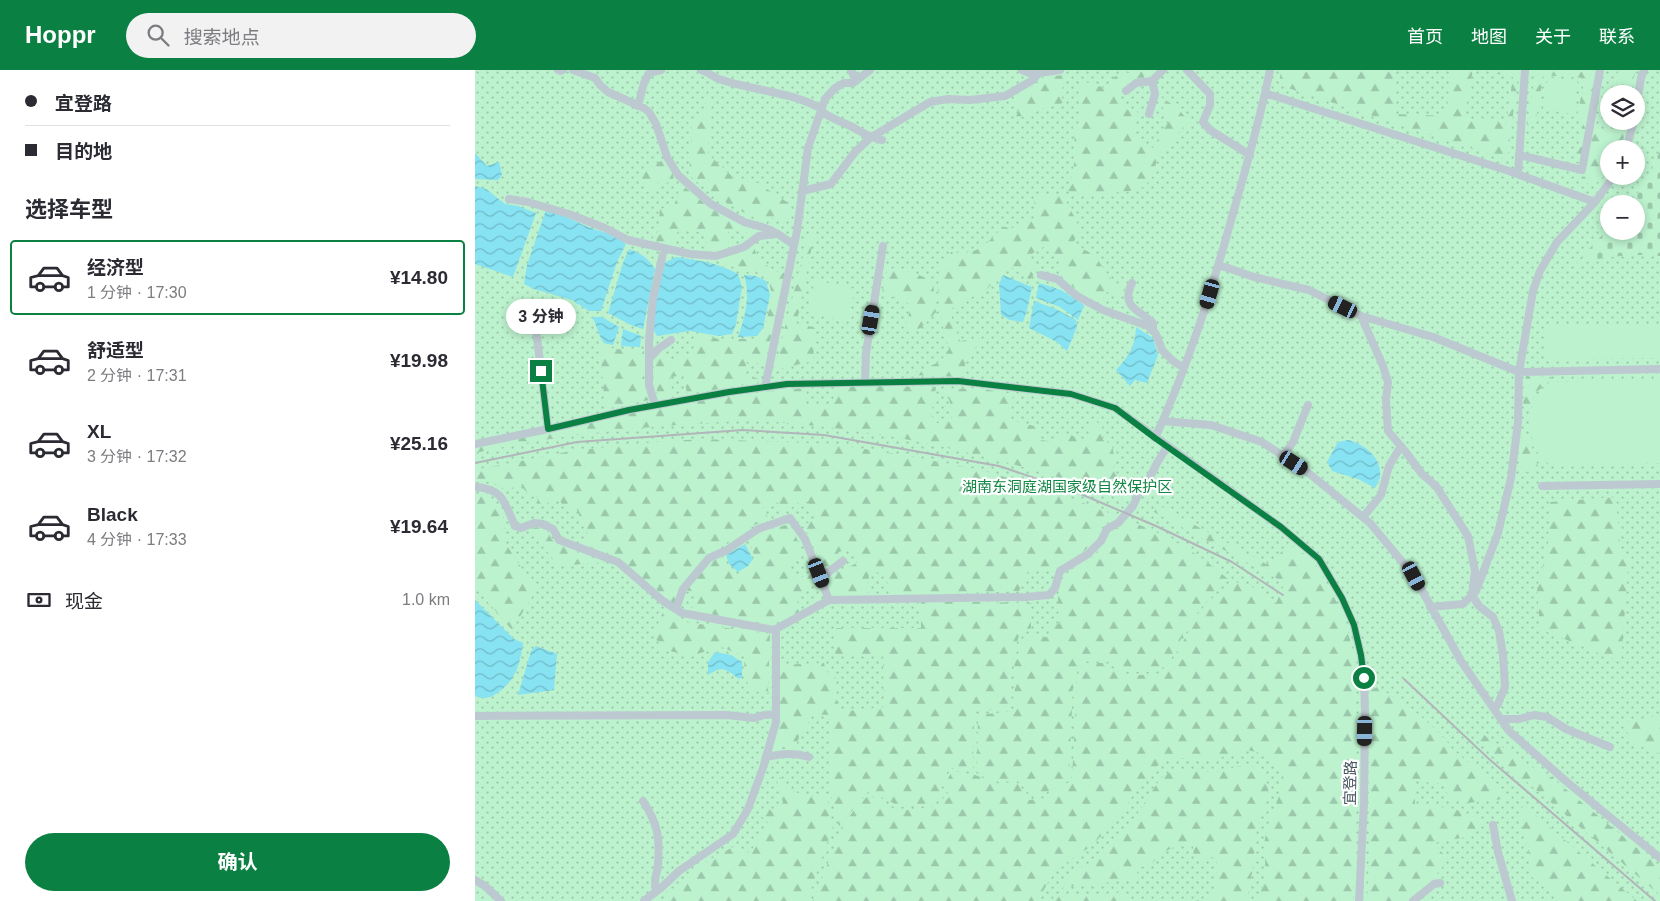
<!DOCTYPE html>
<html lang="zh">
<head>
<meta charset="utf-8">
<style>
	body { margin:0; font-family:Arial,"Noto Sans SC",sans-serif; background:#f2f2f3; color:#2b2b33; height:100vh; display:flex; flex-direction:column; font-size:19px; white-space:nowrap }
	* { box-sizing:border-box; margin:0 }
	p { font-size:16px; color:#7c7c81 }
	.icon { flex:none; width:28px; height:28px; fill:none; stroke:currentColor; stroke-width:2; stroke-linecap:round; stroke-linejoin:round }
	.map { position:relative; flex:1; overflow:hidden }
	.panel { display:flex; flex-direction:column; background:#fff; width:475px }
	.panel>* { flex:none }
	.banner { display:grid; align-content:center; height:110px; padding:0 25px; background:#fff }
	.controls { position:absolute; left:1125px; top:15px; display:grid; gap:10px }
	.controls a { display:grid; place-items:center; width:45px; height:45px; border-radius:50%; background:#fff; box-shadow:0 2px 8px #0003; font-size:25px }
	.end { position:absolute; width:22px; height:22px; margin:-11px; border:6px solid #0b8043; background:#fff; box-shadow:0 0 0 2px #fff }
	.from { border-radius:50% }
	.bubble { position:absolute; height:35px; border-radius:18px; background:#fff; box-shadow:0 2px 8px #0003; font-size:16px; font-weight:700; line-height:35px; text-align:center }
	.car { position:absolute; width:15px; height:30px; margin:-15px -8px; border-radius:6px; box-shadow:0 0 4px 1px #0007; background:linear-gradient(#222 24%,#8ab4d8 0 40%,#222 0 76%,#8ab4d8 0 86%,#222 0) }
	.banner b { display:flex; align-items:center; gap:18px; height:48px; font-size:19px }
	.banner b+b { border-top:1px solid #e1e1e2 }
	.banner i { width:12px; height:12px; background:#2b2b33 }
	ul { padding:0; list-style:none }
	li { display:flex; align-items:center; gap:15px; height:75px; margin:0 10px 8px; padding:0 15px; border:2px solid transparent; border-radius:5px }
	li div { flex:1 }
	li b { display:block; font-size:19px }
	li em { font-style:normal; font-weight:700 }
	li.current { border-color:#0b8043 }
	li>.icon { width:45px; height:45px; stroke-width:1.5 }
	h2 { padding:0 25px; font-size:22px; line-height:60px }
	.pay { display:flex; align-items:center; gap:12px; height:55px; padding:0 25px; font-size:19px }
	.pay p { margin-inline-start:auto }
	.button { display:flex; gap:10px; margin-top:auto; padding:10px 25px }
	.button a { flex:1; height:58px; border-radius:30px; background:#0b8043; color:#fff; font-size:20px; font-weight:700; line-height:58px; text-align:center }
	header { display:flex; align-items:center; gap:30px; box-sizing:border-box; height:70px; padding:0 25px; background:#0b8043; color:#fff }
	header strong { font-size:24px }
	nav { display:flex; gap:28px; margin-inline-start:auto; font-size:18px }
	.search { width:350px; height:45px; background:#f2f2f3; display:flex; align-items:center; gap:12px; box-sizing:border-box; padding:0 18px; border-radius:28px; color:#7c7c81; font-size:19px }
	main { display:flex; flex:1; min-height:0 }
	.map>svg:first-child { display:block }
</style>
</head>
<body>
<header>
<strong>Hoppr</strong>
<div class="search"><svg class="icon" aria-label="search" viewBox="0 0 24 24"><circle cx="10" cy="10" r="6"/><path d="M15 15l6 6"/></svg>搜索地点</div>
<nav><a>首页</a><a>地图</a><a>关于</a><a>联系</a></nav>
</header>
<main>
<section class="panel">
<div class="banner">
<b><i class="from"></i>宜登路</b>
<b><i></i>目的地</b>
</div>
<h2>选择车型</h2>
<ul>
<li class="current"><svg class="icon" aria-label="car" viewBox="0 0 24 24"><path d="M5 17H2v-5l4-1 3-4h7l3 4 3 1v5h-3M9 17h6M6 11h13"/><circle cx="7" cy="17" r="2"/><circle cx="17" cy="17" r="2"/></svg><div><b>经济型</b><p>1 分钟 · 17:30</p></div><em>¥14.80</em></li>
<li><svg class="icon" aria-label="car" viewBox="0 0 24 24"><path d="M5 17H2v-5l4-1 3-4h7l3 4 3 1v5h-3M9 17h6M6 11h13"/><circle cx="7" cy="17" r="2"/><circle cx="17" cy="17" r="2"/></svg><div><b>舒适型</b><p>2 分钟 · 17:31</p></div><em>¥19.98</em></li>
<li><svg class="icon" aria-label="car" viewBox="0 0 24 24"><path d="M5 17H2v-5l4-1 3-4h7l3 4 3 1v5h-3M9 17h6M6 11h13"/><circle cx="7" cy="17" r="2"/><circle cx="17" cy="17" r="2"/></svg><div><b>XL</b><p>3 分钟 · 17:32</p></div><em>¥25.16</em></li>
<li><svg class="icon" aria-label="car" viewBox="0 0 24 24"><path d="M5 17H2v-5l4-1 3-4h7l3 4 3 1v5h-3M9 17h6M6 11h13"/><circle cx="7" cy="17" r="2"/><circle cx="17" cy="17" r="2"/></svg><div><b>Black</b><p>4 分钟 · 17:33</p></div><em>¥19.64</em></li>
</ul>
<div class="pay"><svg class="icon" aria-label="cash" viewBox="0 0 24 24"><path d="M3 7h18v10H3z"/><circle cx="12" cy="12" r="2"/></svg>现金<p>1.0 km</p></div>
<div class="button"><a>确认</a></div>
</section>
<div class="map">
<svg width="1185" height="831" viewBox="0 0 1185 831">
	<defs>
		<pattern id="grass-dots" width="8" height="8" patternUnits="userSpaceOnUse" patternTransform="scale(1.25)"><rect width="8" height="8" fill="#bcf2ce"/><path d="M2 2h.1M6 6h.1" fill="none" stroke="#9bc7aa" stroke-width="1.8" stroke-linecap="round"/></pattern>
		<pattern id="forest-firs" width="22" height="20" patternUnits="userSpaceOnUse" patternTransform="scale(1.25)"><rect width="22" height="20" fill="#bcf2ce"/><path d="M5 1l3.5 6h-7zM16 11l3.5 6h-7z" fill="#9bc7aa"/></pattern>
		<pattern id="cemetery-stones" width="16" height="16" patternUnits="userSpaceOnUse" patternTransform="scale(1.25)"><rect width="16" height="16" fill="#bcf2ce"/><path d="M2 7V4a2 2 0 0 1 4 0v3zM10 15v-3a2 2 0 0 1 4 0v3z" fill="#9bc7aa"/></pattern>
		<pattern id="water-waves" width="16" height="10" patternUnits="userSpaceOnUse" patternTransform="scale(1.25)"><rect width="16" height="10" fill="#87e2f2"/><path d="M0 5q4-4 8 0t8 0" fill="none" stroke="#70bac7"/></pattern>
	</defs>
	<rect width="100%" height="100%" fill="#f3f0f0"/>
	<path fill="url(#grass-dots)" fill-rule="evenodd" d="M0,0H1185V831H0ZM1134,24H1161V51H1134ZM1134,79H1161V106H1134ZM1134,134H1161V161H1134Z"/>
	<path fill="url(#forest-firs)" d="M663,0H681L677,4L656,11L647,19L645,33L653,40L666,43L655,65L678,78L694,50L690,40L683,32L686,27L701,37L715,52L705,60L698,72L687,81L682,89L678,106L669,117L654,121L612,126L593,121C600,95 602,84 598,57L606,51L603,24L607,11L633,19L639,7L650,2L659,5Z
		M806,0H920V44L971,46L976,0H998L989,50L1005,48L1031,54L1038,7L1014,2V0H1044L1032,90L804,15Z
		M1061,0L1121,1L1106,93L1101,91L1109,50L1102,46L1110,8L1068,5L1063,41L1058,56L1052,55Z
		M1143,0H1162L1157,10L1155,24H1140Z
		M596,4L586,20L588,33L569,38L540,50L543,41L535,31L562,14L565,8Z
		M234,21L235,48L233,84L261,110L283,113L315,134L314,150L295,148L291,153C262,140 239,127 214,105L217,57L208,46L225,51Z
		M1138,51H1151L1148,71L1144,79H1134V99L1124,112L1107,114L1119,58L1136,60Z
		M189,89L198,103V113L184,112L177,121L171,122L165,104Z
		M206,114L236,139L268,155L291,162L280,163L274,168L271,161H253L254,179L232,180L231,161L220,162L204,159L196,176L177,169L184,160V150L185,139L199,136Z
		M589,125C593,138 601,147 605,160L598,173L620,186L639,213L650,215L649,226L631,222L626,234L586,209V191L570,176L555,185L562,199L555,210L533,195L513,218L474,240L485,271L501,269L506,274L494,283L486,307L436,305L466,291L474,279C466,251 460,223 465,195L469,193L476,182C503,186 510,175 528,157L542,158L560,147L559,127Z
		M340,161L321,256L330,255L340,258L338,291L299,300L334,163Z
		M278,174L284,193L292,195L295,201L310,203L290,294L272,292L269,306L282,308L283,313L212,324L209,305L196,307L197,327L183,330L179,297L187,283L197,292L207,283L215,285L220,275L218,263L244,269H282L290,259L297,225L294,212L288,205C271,202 258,199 244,189L252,185L261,184Z
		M413,198L436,202L458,211L461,242L446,258L429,263L434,244L435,234L407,223Z
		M125,274L141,279L169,281V306L174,330L130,339Z
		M1051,306L1077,307L1072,314L1061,322L1054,336H1048Z
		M394,316L461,317L456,346L461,349L462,353L471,354L472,349L476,350L478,344L474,329L466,325L469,317L482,319L502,318L538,324L535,350L559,356L565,364V370L581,372L584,362L591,363L610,371L619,350L627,356L628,370L637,375L640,390L637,394L641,404L648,406L658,432C558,397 456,369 350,357C324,354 297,351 270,351C248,351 225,354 202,355C134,360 67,368 0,383V378C109,353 219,325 332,318L331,335L358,334L359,317Z
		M1047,364C1058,370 1060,389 1064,400L1044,404Z
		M226,369L359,374L432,386L502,399L577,421L642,446L628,456L615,476L597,491L581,499H554L544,521L414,526L411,503L394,502L393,526L357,525L351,508L382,493L375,477L362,483L361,490L355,498L347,499L338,472L328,456L342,447L330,428L309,443L302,432L288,437L294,450L283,453L234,484L206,516L199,534L139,485L107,474L113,465L102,440H91L83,428L64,437L62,427L54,426L47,416L30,419L13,412H0V400L96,381L169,373Z
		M0,425L15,426C28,439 32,452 29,471L61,520L37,560L0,517Z
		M1141,427L1145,478L1154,486L1146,592L1065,559L1062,519L1073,475L1075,432Z
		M683,435L791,494L803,486L813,474L828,483L841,495L858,525L869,547L880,589L882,693L878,831H782C786,822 789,811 790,801C791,790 788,780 790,769C794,746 806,729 809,705L802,696L793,688L784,683L773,680L763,684H754L743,689H717L707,688L692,690L681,697L659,722L652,735L629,763L615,777L595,790L577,805L566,825L564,831H338L367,757L382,736L394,725L423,741L457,737L474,728L470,714L477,701L500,705L525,714L541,711L554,730L570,728L597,710L602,608L608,593H628L649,605H667L682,604L696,595L720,549L732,532L752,517L760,512L774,515L801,533L810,513L679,442Z
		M651,450C689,463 724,483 754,510L734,527L711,559L694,593L681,602H651L627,589L607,591L598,612L594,709L569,724L556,726L541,708L525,712L502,702L503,645L540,641L537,633L541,614L539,596L549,566L574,567V555L584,554L583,527L587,505L605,498L623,482L635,462Z
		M311,455L317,458L329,485L315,493L319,509L339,504L342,512L320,528L327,540L297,555L216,541L222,523L211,520L235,492L248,487L259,505L265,508L280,489L274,468L284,463Z
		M61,457L73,462L77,470L90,478L130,492L84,496L55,461Z
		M446,531L556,533V558L544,565C539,583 531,621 535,639L499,641L498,701L475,698L466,712L468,728L454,734L426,737L394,721L364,756L354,716L356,645L334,644L333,656L325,664L320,679H308L297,681L305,648V595L349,593L351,602L360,603L363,642L409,637L408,584L360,586L361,558H446Z
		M189,539L211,552L295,564L293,623L278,621L270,608L269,586L246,577L215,586L187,579L179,565Z
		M902,617C924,630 943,642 962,661C967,667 973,671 977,679L1037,728L992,733L974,728L969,714L940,711V734L980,739L1004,749L1006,759L991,767L959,773L969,785L968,796L955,813L930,831H892L896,749L895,621Z
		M1185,645V684L1160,674L1146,653Z
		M1006,663L1055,696L1076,707L1185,797V825L1000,668Z
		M763,696H776L785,700L793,715L794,727L786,743L781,764L778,797L773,824L769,831H721L735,826H740L742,792L736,786L730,790L719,791L718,775C705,771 684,783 677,794L670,795L664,798L660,810C654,809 650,810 644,811C623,814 601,815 580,819L603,799L616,793L629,785L655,755L685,709C700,695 721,703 739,702C747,702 756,698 763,696Z
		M303,705L313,718L333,728L351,723L358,757L333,827L329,831H193L190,823L209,812L234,790L258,777L275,783L293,751L286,746L293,738L300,744L308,732L302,718Z
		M1048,735L1162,831H1087L1056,806L1053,778L1045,746Z
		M648,822L653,831H579L578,827L623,825Z"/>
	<path fill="url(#cemetery-stones)" d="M1185,81V186C1167,184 1148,185 1130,188C1119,189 1112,193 1100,194L1134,158V161H1161V134H1156L1178,96Z"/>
	<path fill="#bcf2ce" d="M1073,7L1103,12L1098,44L1068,39Z
		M340,210L380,219L372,252L332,242Z
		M1185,254V288L1070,289V255Z
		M1185,309V393L1083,397L1066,390C1055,367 1047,343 1066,322C1070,318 1075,315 1079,312Z"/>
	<path fill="url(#water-waves)" d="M0,83L12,96L24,92L27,105L23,110L0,109Z
		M0,116L11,119L30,134L43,136L61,143L38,207L0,194Z
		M71,140C89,144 100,152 116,158C132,164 137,162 151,174L142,192L126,241H114L97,230L59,219L49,214L52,195Z
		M154,179C166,183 174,189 180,199L168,259L156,255L133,243L148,193Z
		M201,187C222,190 244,193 263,204L267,217L261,254L257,264L244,266L215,261L182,266L177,257L185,206L189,193Z
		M269,205L281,206L291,211L295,225L288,258L282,266L263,267C270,247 276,225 269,205Z
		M528,205L557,217L552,240L548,252L535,250L526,245L524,214Z
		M564,213L586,220L609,235L603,250L585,237L561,228Z
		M559,231L581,239L601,250L602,257L592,281L582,272L554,258Z
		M117,247H127L144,257L138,275L129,273C123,265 122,255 117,247Z
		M661,257L678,268L683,285L672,313L660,310L655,316L641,300C654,286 660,277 661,257Z
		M148,259L166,266L165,277L146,276Z
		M873,370C889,374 907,387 905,407C904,410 902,415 900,418L883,409L857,401L852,392L863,372Z
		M270,474L278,489L273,496L263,502L254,494L251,485Z
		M0,530L39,569L48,573C45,593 42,608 25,621C16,628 10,630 0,626Z
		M61,576L82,584L79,620L43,625L56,581Z
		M240,582L256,585L267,592V607L264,609C251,599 247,595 233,605V592Z"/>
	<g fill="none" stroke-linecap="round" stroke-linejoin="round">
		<path stroke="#bdc9d0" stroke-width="8" d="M83,0L85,1L88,0
			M98,0L120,8L125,15L133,22L169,38L174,42L181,54L192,87L203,105L236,134L269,152L290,158L303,164L319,175
			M226,0C233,2 238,7 244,9C278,21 315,21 347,39
			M376,0L381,11
			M547,0L557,4L585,0
			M712,0L735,24V35L728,52L735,60L775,85
			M651,21L661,13L677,11L688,0
			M790,23L1034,101L1120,132L1139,106
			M163,36L169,13L174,3L186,0
			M1161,37L1166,8L1169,0
			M346,41C354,47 361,50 371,54C385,60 391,67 407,70
			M674,44L680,24L677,11
			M1151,79L1159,51
			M1044,85L1107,100L1125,0
			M1043,104L1050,0
			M327,121L356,114L380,82L395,68L455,32L473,29L495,30L530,26L558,10L563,4
			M34,129L53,132L94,144L130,158L153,170L215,184L241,186L269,177L284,166L301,164
			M744,195L779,207L834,220L886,246L958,267L1044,302L1185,299
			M566,205L582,209L602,226L628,240L673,256L681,264L687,280L698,291L709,298
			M657,213C645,238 665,240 678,253V261
			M59,243L73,359
			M886,246L908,296L913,312L911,330L913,361L930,381L947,404L961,416L993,466L1000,501L997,525L1004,536L1018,547L1024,561L1028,585L1030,617L1023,634L1019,639
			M174,289L183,279L196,270
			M390,312L391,283L408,176
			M290,317L322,161L333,78L350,29L360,18L369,13H378L395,0
			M180,335L174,315V270L178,228L189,179
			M688,351L736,355L787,372L831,401L895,453L939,506L986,591L1034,661L1092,712L1185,788
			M680,368C713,296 736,223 757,147C771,98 785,50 795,0
			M0,374L78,358L154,340L254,322L312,314L483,311L596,324L640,338L806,457L844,489L867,528L879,555L886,585L889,608L890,643L889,733L884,831
			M808,386L818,372L833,335
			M1067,416L1185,414
			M0,417C29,419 29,432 40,456L46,458L59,453L68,454L78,459L84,470L143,492L188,531L207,543L299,560L354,530L551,527L574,525L580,518L585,501L613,484L626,471L632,459L643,453L658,436L666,418L670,417L682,393L692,377
			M888,447L906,425L914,396L926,376
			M344,503L351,504L368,491
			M955,537L988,534L1001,521L1023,463L1036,408L1043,353L1044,302L1058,221L1065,201L1082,172L1120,132
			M201,539L208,519L234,488L252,480L283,459L315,448L330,469L354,530
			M0,646L252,645L279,648L289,645L301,644
			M1029,649H1044L1059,645L1072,647L1091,659L1135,677
			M291,687C306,684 319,682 334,687
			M168,731C183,754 185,767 183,794C182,807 178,807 181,821
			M1018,755L1023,782L1037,831
			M0,810L10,816L26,831
			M169,831L187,817L204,801L258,764L273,739L288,698L301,652V559
			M938,831L959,814L965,813"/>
		<path stroke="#b2b6bb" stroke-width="2" d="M0,393L102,372L268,360L349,365L524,396L601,422L681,456L757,492L808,525
			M929,609L1014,689L1180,831"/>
	</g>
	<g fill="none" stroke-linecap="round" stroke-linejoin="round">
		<path stroke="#0b8043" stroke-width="6" d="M66,301L73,359L154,340L254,322L312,314L483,311L596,324L640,338L680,368L806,457L844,489L867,528L879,555L886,585L889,608"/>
	</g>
	<g text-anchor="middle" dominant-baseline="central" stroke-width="4.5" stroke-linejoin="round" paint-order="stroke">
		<g font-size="15" fill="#128644" stroke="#fff">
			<text x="592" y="416">湖南东洞庭湖国家级自然保护区</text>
		</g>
		<g font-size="15" fill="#47555f" stroke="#fff">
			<text transform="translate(875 713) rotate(-89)">宜登路</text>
		</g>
	</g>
</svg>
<div class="controls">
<a><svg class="icon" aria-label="layers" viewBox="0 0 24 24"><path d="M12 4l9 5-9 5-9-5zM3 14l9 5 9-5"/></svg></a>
<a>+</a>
<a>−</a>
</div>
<i class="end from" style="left:889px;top:608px"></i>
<i class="end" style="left:66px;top:301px"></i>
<div class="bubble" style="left:31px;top:229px;width:70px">3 分钟</div>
<i class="car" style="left:735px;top:224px;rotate:196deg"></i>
<i class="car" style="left:868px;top:237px;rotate:296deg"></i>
<i class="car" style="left:396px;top:250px;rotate:10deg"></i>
<i class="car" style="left:819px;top:393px;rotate:123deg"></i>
<i class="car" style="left:344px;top:503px;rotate:159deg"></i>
<i class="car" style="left:939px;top:506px;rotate:152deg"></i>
<i class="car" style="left:890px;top:661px;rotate:181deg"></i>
</div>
</main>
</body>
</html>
